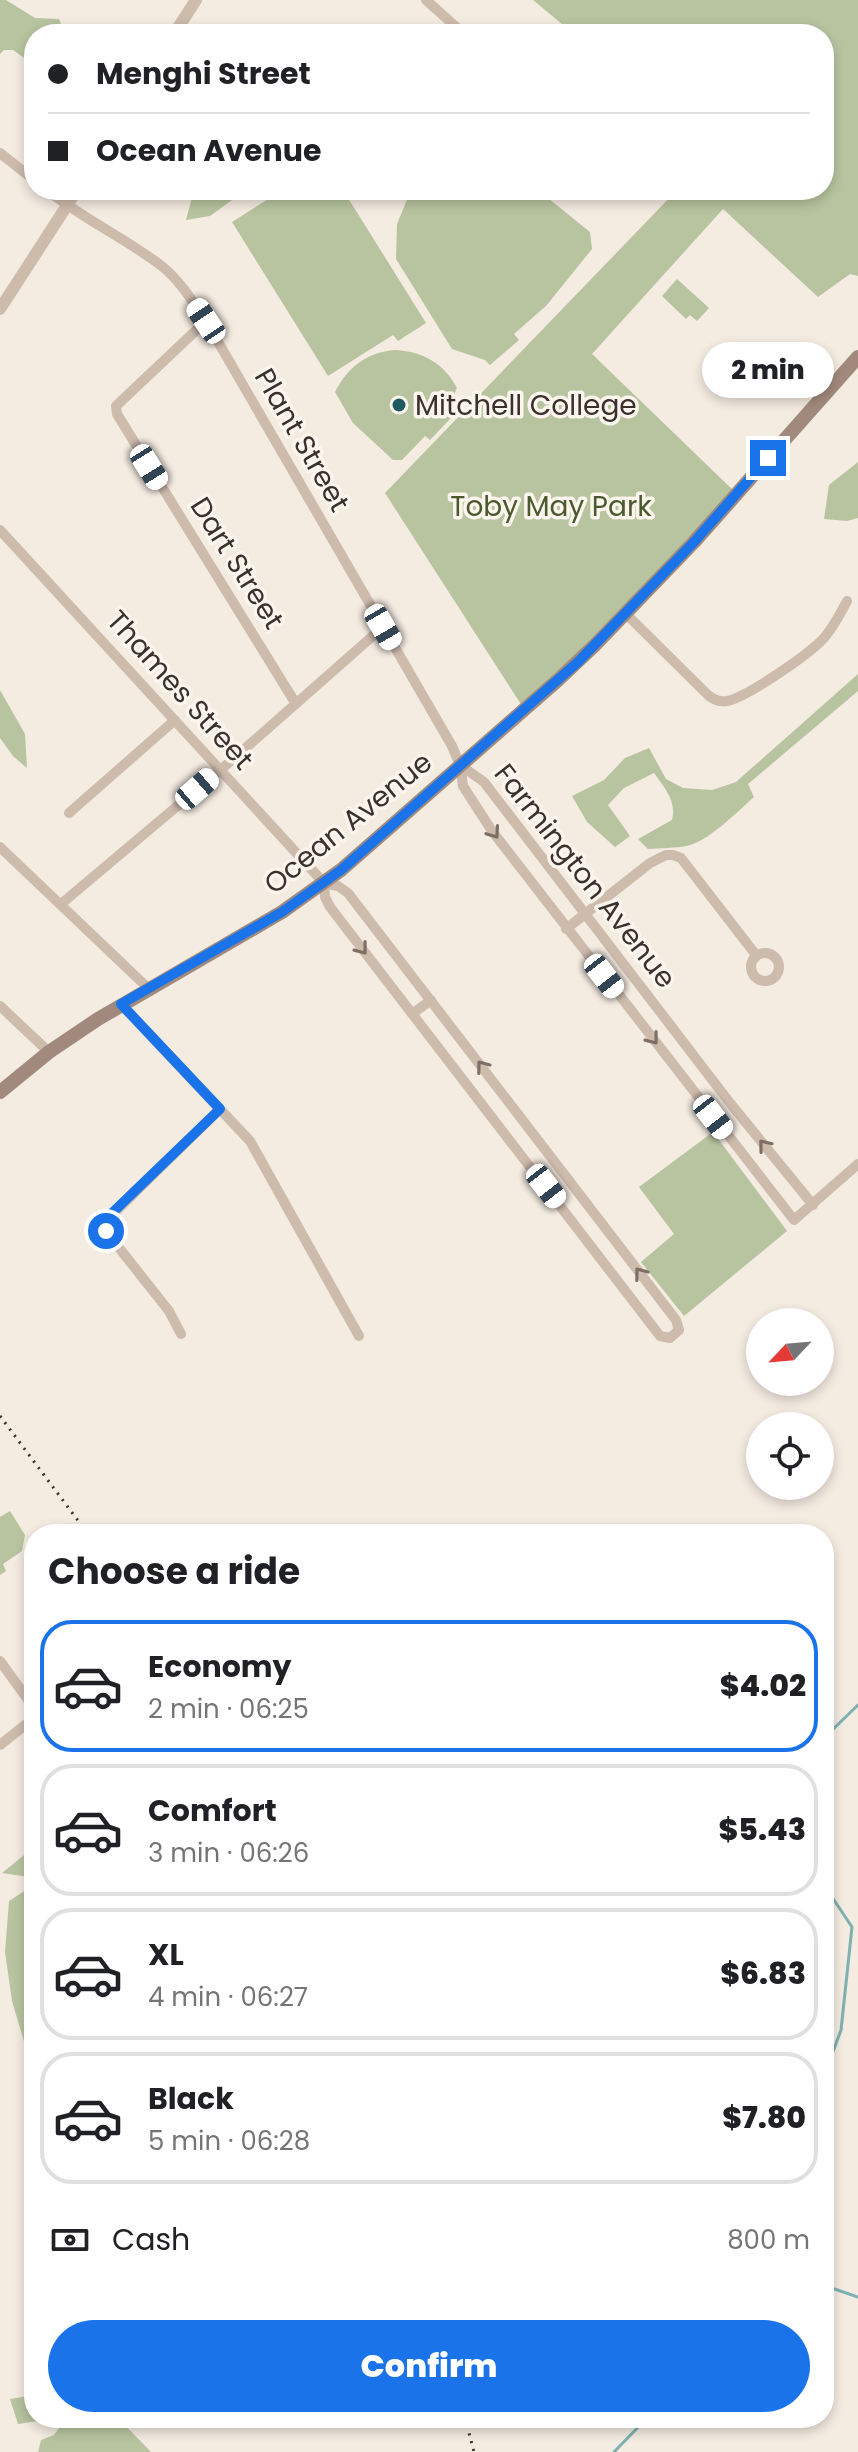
<!DOCTYPE html>
<html lang="en">
<head>
<meta charset="utf-8">
<style>
	body { margin:0; font-family:Poppins,sans-serif; background:#f2f2f2; color:#202124; height:100vh; display:flex; flex-direction:column; font-size:30px; white-space:nowrap }
	* { box-sizing:border-box; margin:0 }
	p { font-size:26px; color:#757577 }
	.icon { flex:none; width:44px; height:44px; fill:none; stroke:currentColor; stroke-width:2; stroke-linecap:round; stroke-linejoin:round }
	.map { position:relative; flex:1; overflow:hidden }
	.details { position:absolute; left:24px; top:1524px; width:810px; height:904px; display:flex; flex-direction:column; background:#fff; border-radius:32px; box-shadow:0 4px 12px #0003 }
	.details>* { flex:none }
	.hud { position:absolute; left:24px; top:24px; width:810px; height:176px; border-radius:32px; box-shadow:0 4px 12px #0003; display:grid; align-content:center; height:176px; padding:0 24px; background:#fff }
	.needle { width:52px; rotate:244deg }
	.controls { position:absolute; left:746px; top:1308px; display:grid; gap:16px }
	.controls a { display:grid; place-items:center; width:88px; height:88px; border-radius:50%; background:#fff; box-shadow:0 4px 12px #0003; font-size:40px }
	.end { position:absolute; width:36px; height:36px; margin:-18px; border:10px solid #1a73e8; background:#fff; box-shadow:0 0 0 4px #fff }
	.from { border-radius:50% }
	.bubble { position:absolute; height:56px; border-radius:28px; background:#fff; box-shadow:0 4px 12px #0003; font-size:26px; font-weight:800; line-height:56px; text-align:center }
	.car { position:absolute; width:24px; height:48px; margin:-24px -12px; border-radius:10px; box-shadow:0 0 6px 2px #0007; background:linear-gradient(#fff 24%,#345 0 40%,#fff 0 76%,#345 0 86%,#fff 0) }
	.hud b { display:flex; align-items:center; gap:28px; height:76px; font-size:30px }
	.hud b+b { border-top:2px solid #e0e0e0 }
	.hud i { width:20px; height:20px; background:#202124 }
	ul { padding:0; list-style:none }
	li { display:flex; align-items:center; gap:24px; height:132px; margin:0 16px 12px; padding:0 8px; border:4px solid #e0e0e0; border-radius:32px }
	li div { flex:1 }
	li b { display:block; font-size:30px }
	li em { font-style:normal; font-weight:800 }
	li.current { border-color:#1a73e8 }
	li>.icon { width:72px; height:72px; stroke-width:1.5 }
	h2 { padding:0 24px; font-size:36px; line-height:96px }
	.pay { display:flex; align-items:center; gap:20px; height:88px; padding:0 24px; font-size:30px }
	.pay p { margin-inline-start:auto }
	.action { display:flex; gap:16px; margin-top:auto; padding:16px 24px }
	.action a { flex:1; height:92px; border-radius:48px; background:#1a73e8; color:#fff; font-size:32px; font-weight:800; line-height:92px; text-align:center }
	.map>svg:first-child { display:block }
</style>
</head>
<body>
<div class="map">
<svg width="858" height="2452" viewBox="0 0 858 2452">
	<rect width="100%" height="100%" fill="#f4ebe1"/>
	<path fill="#b8c4a0" d="M0,0H6L35,18L59,19L65,34H34V65L13,50H4L0,54Z
		M533,0H858V276L850,274L818,297L723,209L592,354L736,493L524,709L385,493L677,190H824V34H574Z
		M194,190H246L210,216L186,220Z
		M282,190H343L426,323L398,341L393,335L328,376L232,222Z
		M411,190H538L590,232L592,249L546,306L514,334L519,340L490,365L485,360L452,349L396,259L397,224Z
		M677,279L709,308L697,321L690,315L686,319L662,296Z
		M394,350C422,351 444,363 457,388L446,413L451,418L430,440L425,436L402,460H393L353,423L335,392C348,367 366,353 394,350Z
		M858,462V518L847,521L824,519L829,485Z
		M858,674V691L748,784L754,797C738,811 707,843 686,846C677,848 658,848 648,849L638,839L672,820C677,801 664,787 654,773L624,788L608,805L630,836L615,847L587,822L572,796L604,780L625,758L649,748L666,779L683,788L712,790L736,782Z
		M0,690L25,734L27,768L13,756L0,738Z
		M713,1132L787,1231L684,1316L641,1262L674,1234L639,1187Z
		M10,1511L25,1535L22,1551L3,1564L6,1571L0,1575V1517Z
		M34,1847V2051L26,2048L12,2001L5,1952L9,1901L26,1890L29,1877L2,1873Z
		M34,2395V2418H118L151,2452H38L41,2440L54,2435L59,2428L44,2420L18,2424L10,2399Z"/>
	<g fill="none" stroke-linecap="round" stroke-linejoin="round">
		<path stroke="#7fb0b2" stroke-width="3" d="M824,1738L858,1705
			M824,1885L852,1927L841,2030L824,2076
			M824,2280L826,2286L858,2297
			M614,2452L647,2418"/>
		<path stroke="#cdbbac" stroke-width="10" d="M426,0L464,34
			M0,153L34,180
			M47,190C83,219 127,239 163,267C181,282 193,302 206,321L452,746L460,765L463,786L492,831L794,1220L858,1164
			M206,321L116,406L117,414L296,704
			M0,530L324,883L338,886L348,893L676,1320L679,1330L670,1338L660,1336L330,907L325,897L324,883
			M626,614L709,696C715,700 719,702 727,701C747,697 808,655 823,639C833,628 840,614 847,601
			M460,765L484,782L730,1103L813,1205
			M69,813L175,720
			M0,847L149,989
			M61,904L232,760L383,627
			M566,929L650,863L666,855H673L681,858L756,955
			M751 967a14 14 0 1 1 28 0a14 14 0 1 1-28 0Z
			M121,1004L250,1141L359,1336
			M0,1006L49,1052
			M412,1014L431,1000
			M181,1334L169,1311L108,1234L105,1228L106,1221L220,1109
			M0,1661L34,1708
			M0,1745L34,1718"/>
		<path stroke="#cdbbac" stroke-width="12" d="M174,34L196,0
			M0,309L77,190"/>
		<path stroke="#a18a7d" stroke-width="14" d="M0,1092L49,1052L98,1019L282,912L341,870L558,680L595,645L694,542L858,357"/>
		<path stroke="#3b302b" stroke-width="3" stroke-dasharray="2 6" stroke-linecap="butt" d="M0,1416L88,1534
			M465,2418L474,2452"/>
	</g>
	<defs><path id="oneway-chevron" d="M-2-3.5L2.5 0L-2 3.5" fill="none" stroke-width="1.6" stroke-linecap="round" stroke-linejoin="round" transform="scale(2)"/></defs>
	<g stroke="#7d6f65">
		<use href="#oneway-chevron" transform="translate(494 833) rotate(55)"/>
		<use href="#oneway-chevron" transform="translate(362 949) rotate(52)"/>
		<use href="#oneway-chevron" transform="translate(653 1039) rotate(52)"/>
		<use href="#oneway-chevron" transform="translate(482 1066) rotate(-127)"/>
		<use href="#oneway-chevron" transform="translate(764 1145) rotate(-129)"/>
		<use href="#oneway-chevron" transform="translate(640 1273) rotate(-127)"/>
	</g>
	<g fill="none" stroke-linecap="round" stroke-linejoin="round">
		<path stroke="#1a73e8" stroke-width="10" d="M106,1231V1221L111,1214L220,1109L121,1004L282,912L341,870L578,662L694,542L768,458"/>
	</g>
	<circle fill="#1f5a5e" stroke="#fbf5ee" stroke-width="3" cx="399" cy="405" r="8"/>
	<g text-anchor="middle" dominant-baseline="central" stroke-width="7" stroke-linejoin="round" paint-order="stroke">
		<g font-size="28" fill="#3b302b" stroke="#fbf5ee" text-anchor="start">
			<text x="415" y="405">Mitchell College</text>
		</g>
		<g font-size="28" fill="#3b302b" stroke="#fbf5ee">
			<text transform="translate(302 440) rotate(60)">Plant Street</text>
			<text transform="translate(237 563) rotate(58)">Dart Street</text>
			<text transform="translate(180 690) rotate(48)">Thames Street</text>
			<text transform="translate(348 823) rotate(-39)">Ocean Avenue</text>
			<text transform="translate(585 876) rotate(52)">Farmington Avenue</text>
		</g>
		<g font-size="28" fill="#4a5a2e" stroke="#fbf5ee">
			<text x="551" y="506">Toby May Park</text>
		</g>
	</g>
</svg>
<div class="controls">
<a><svg class="needle" viewBox="-14 -14 28 28"><path d="M0-13l5 13h-10z" fill="#e53935"/><path d="M0 13l5-13h-10z" fill="#757577"/></svg></a>
<a><svg class="icon" aria-label="locate" viewBox="0 0 24 24"><circle cx="12" cy="12" r="6"/><path d="M12 2v4M12 18v4M2 12h4M18 12h4"/></svg></a>
</div>
<i class="end from" style="left:106px;top:1231px"></i>
<i class="end" style="left:768px;top:458px"></i>
<div class="bubble" style="left:702px;top:342px;width:132px">2 min</div>
<i class="car" style="left:206px;top:321px;rotate:326deg"></i>
<i class="car" style="left:149px;top:467px;rotate:148deg"></i>
<i class="car" style="left:383px;top:627px;rotate:150deg"></i>
<i class="car" style="left:197px;top:789px;rotate:49deg"></i>
<i class="car" style="left:604px;top:976px;rotate:142deg"></i>
<i class="car" style="left:713px;top:1117px;rotate:142deg"></i>
<i class="car" style="left:546px;top:1186px;rotate:142deg"></i>
<div class="hud">
<b><i class="from"></i>Menghi Street</b>
<b><i></i>Ocean Avenue</b>
</div>
<section class="details">
<h2>Choose a ride</h2>
<ul>
<li class="current"><svg class="icon" aria-label="car" viewBox="0 0 24 24"><path d="M5 17H2v-5l4-1 3-4h7l3 4 3 1v5h-3M9 17h6M6 11h13"/><circle cx="7" cy="17" r="2"/><circle cx="17" cy="17" r="2"/></svg><div><b>Economy</b><p>2 min · 06:25</p></div><em>$4.02</em></li>
<li><svg class="icon" aria-label="car" viewBox="0 0 24 24"><path d="M5 17H2v-5l4-1 3-4h7l3 4 3 1v5h-3M9 17h6M6 11h13"/><circle cx="7" cy="17" r="2"/><circle cx="17" cy="17" r="2"/></svg><div><b>Comfort</b><p>3 min · 06:26</p></div><em>$5.43</em></li>
<li><svg class="icon" aria-label="car" viewBox="0 0 24 24"><path d="M5 17H2v-5l4-1 3-4h7l3 4 3 1v5h-3M9 17h6M6 11h13"/><circle cx="7" cy="17" r="2"/><circle cx="17" cy="17" r="2"/></svg><div><b>XL</b><p>4 min · 06:27</p></div><em>$6.83</em></li>
<li><svg class="icon" aria-label="car" viewBox="0 0 24 24"><path d="M5 17H2v-5l4-1 3-4h7l3 4 3 1v5h-3M9 17h6M6 11h13"/><circle cx="7" cy="17" r="2"/><circle cx="17" cy="17" r="2"/></svg><div><b>Black</b><p>5 min · 06:28</p></div><em>$7.80</em></li>
</ul>
<div class="pay"><svg class="icon" aria-label="cash" viewBox="0 0 24 24"><path d="M3 7h18v10H3z"/><circle cx="12" cy="12" r="2"/></svg>Cash<p>800 m</p></div>
<div class="action"><a>Confirm</a></div>
</section>
</div>
</body>
</html>
